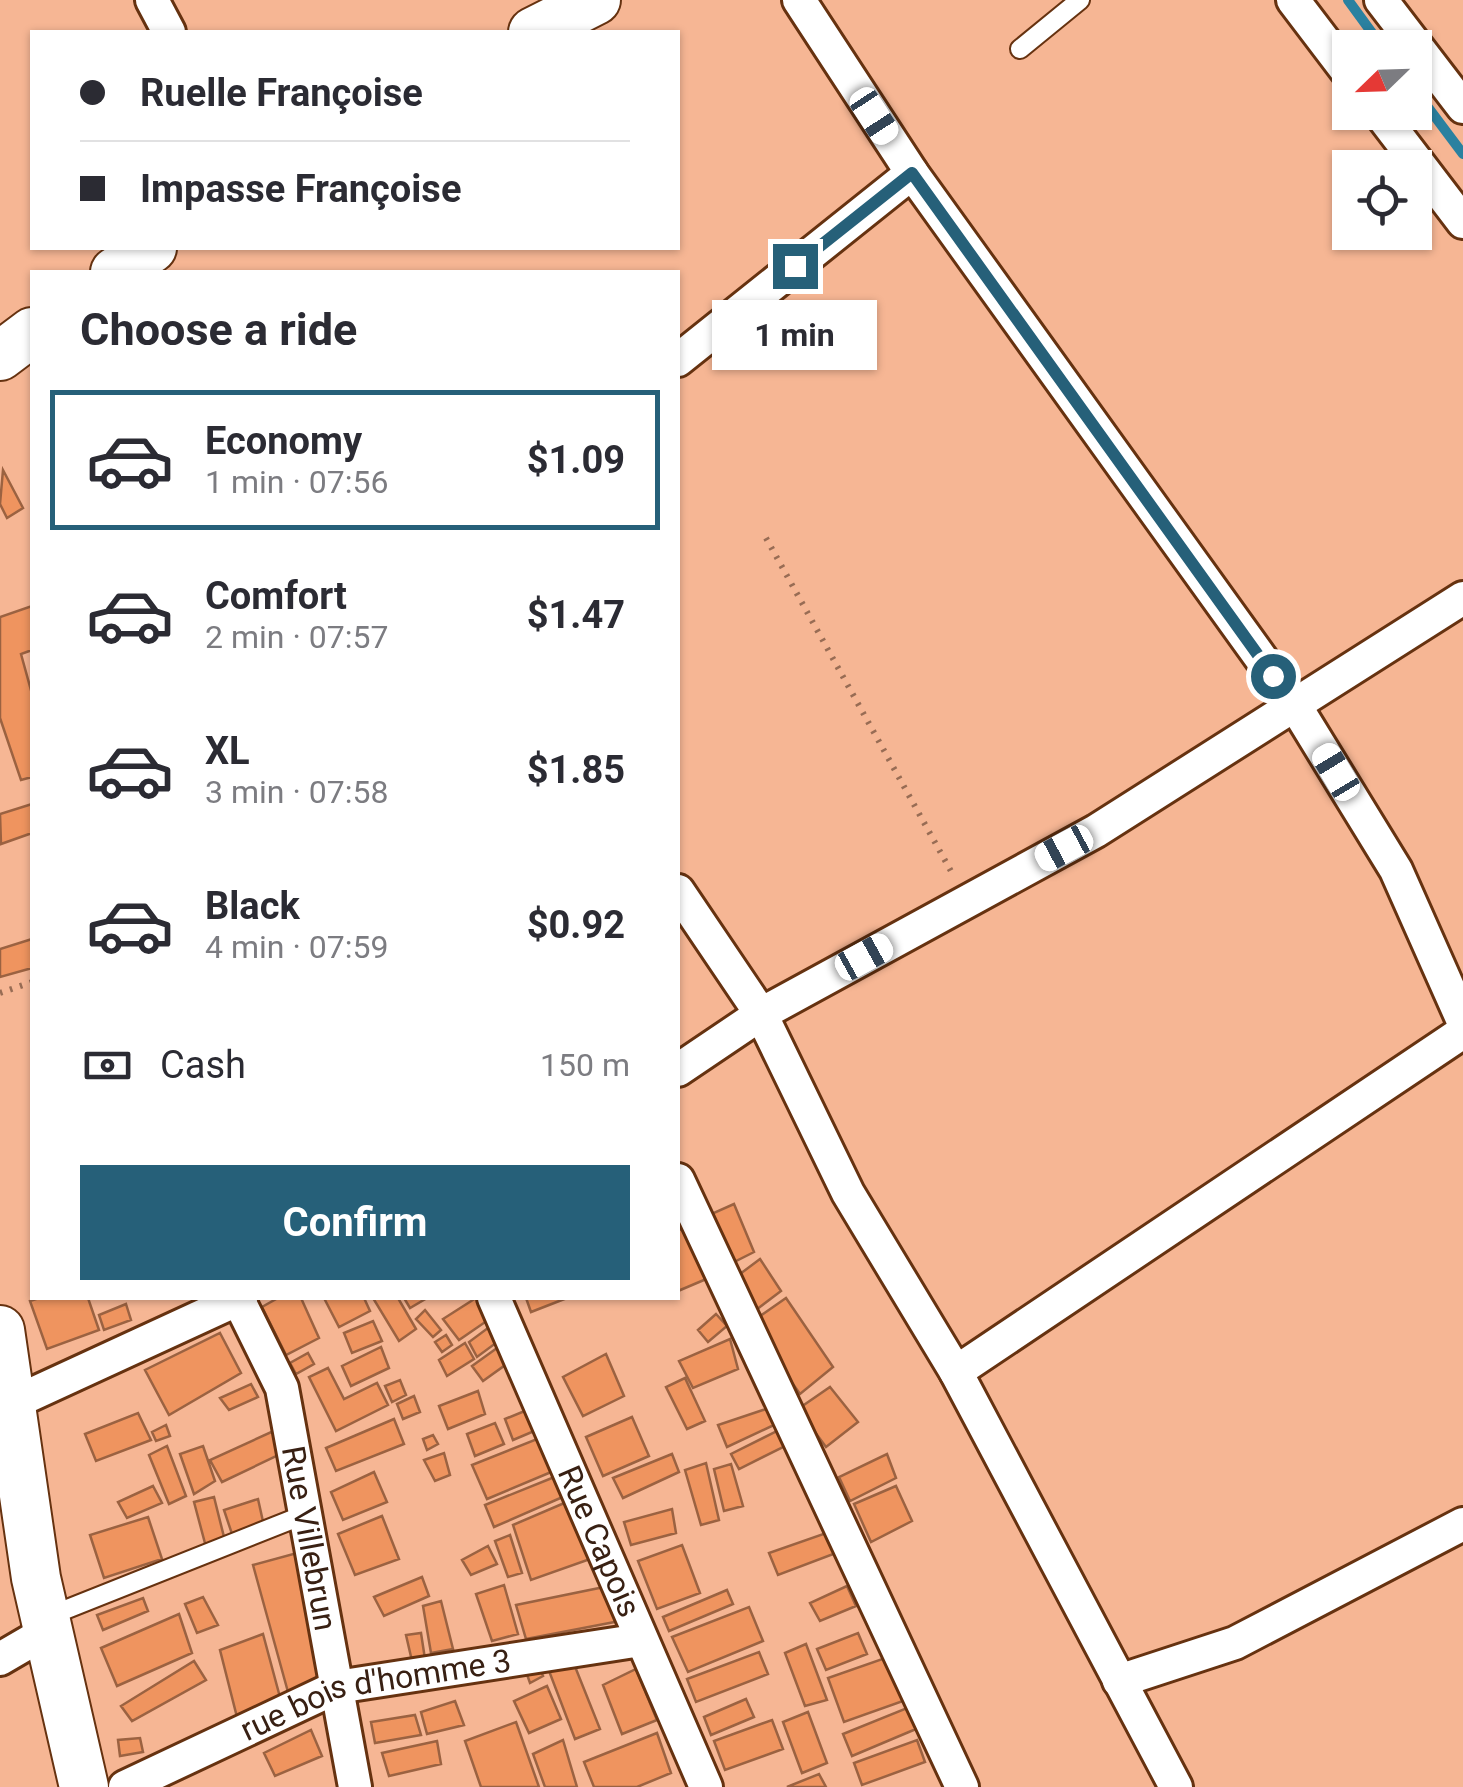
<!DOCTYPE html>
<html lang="en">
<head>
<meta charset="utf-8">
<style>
	body { margin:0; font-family:Roboto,sans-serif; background:#f2f2f3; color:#2b2b33; height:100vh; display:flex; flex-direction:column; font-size:38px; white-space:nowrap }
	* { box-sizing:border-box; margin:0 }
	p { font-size:32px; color:#7c7c81 }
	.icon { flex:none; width:55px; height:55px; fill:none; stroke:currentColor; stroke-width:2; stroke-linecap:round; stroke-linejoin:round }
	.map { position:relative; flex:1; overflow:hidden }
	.side { position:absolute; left:30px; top:270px; width:650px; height:1030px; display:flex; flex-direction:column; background:#fff; border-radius:0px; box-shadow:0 2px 8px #0004 }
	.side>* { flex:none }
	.guide { position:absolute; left:30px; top:30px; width:650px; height:220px; border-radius:0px; box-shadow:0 2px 8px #0004; display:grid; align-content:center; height:220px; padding:0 50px; background:#fff }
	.needle { width:65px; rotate:247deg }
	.controls { position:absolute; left:1332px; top:30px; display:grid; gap:20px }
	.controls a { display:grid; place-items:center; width:100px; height:100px; border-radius:0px; background:#fff; box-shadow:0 2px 8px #0004; font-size:50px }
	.end { position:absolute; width:45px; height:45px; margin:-22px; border:12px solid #266079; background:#fff; box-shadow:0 0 0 5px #fff }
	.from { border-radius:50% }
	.bubble { position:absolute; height:70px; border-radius:0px; background:#fff; box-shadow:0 2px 8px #0004; font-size:32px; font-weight:700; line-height:70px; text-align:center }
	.car { position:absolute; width:30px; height:60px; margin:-30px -15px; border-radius:12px; box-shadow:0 0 8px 2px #0007; background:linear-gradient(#fff 24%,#345 0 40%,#fff 0 76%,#345 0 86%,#fff 0) }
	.guide b { display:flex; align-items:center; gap:35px; height:95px; font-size:38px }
	.guide b+b { border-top:2px solid #e1e1e2 }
	.guide i { width:25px; height:25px; background:#2b2b33 }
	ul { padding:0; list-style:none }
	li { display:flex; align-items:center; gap:30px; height:140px; margin:0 20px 15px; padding:0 30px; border:5px solid transparent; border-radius:0px }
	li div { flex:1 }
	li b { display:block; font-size:38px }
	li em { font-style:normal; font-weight:700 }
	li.current { border-color:#266079 }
	li>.icon { width:90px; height:90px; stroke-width:1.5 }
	h2 { padding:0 50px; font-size:45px; line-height:120px }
	.pay { display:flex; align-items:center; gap:25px; height:110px; padding:0 50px; font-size:38px }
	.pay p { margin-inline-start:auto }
	.action { display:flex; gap:20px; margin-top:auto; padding:20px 50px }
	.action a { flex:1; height:115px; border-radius:0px; background:#266079; color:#fff; font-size:40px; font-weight:700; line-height:115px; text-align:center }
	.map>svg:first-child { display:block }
</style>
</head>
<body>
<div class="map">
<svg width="1463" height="1787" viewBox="0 0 1463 1787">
	<rect width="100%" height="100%" fill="#f6b694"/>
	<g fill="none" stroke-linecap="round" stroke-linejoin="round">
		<path stroke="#2a81a0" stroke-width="10" d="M1348,0L1383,48
			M1415,90L1463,154"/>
	</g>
	<path fill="#ef945f" stroke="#9b6241" stroke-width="2.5" d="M3,470L23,508L7,518L0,504Z
		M32,606V650L21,654L32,694V777L21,780L0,718V617Z
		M32,804V833L1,844L0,814Z
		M32,939V968L0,977V949Z
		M734,1204L754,1252L732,1263L709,1215Z
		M690,1225L711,1277L678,1291V1231Z
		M760,1259L781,1291L752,1313L732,1280Z
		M39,1298H88L99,1330L47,1349L30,1301Z
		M278,1298H301L319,1338L286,1355L262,1307Z
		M324,1298H364L370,1311L339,1327Z
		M373,1298H398L416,1329L399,1341Z
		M404,1298H427L410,1308Z
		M476,1298H483L494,1316L459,1340L443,1319Z
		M526,1298H567L531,1312Z
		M786,1298L833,1367L800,1394L750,1323Z
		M126,1304L131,1320L104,1330L99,1315Z
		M425,1310L441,1330L433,1337L416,1319Z
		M716,1314L727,1326L708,1342L698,1330Z
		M373,1321L382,1341L352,1353L344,1333Z
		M496,1322L504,1337L477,1357L469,1342Z
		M220,1333L241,1373L169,1415L145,1370Z
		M446,1335L452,1345L442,1352L435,1342Z
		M730,1339L738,1369L693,1388L679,1361Z
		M465,1343L474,1359L447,1376L439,1360Z
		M504,1343L515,1358L483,1381L472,1366Z
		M381,1347L389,1368L351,1386L342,1366Z
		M308,1353L314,1364L296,1374L290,1363Z
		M606,1354L624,1396L583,1416L563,1377Z
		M328,1368L344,1399L377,1383L388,1405L336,1431L309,1377Z
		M685,1378L705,1421L687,1429L666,1387Z
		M400,1380L406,1395L392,1402L385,1386Z
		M251,1384L258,1397L229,1410L220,1398Z
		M830,1387L858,1422L826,1447L798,1409Z
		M478,1391L485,1414L448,1429L439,1406Z
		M414,1396L420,1412L403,1419L397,1404Z
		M532,1408L539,1429L513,1440L505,1419Z
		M769,1408L774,1425L727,1447L718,1425Z
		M138,1413L151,1440L96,1461L85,1434Z
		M632,1417L649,1456L603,1476L586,1437Z
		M394,1419L404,1444L336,1471L326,1448Z
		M495,1423L504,1444L475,1456L467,1434Z
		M166,1425L170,1436L156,1441L152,1432Z
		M783,1428L787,1445L739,1469L731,1454Z
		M278,1429L287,1451L222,1482L210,1460Z
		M433,1435L438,1444L427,1450L423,1439Z
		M542,1437L556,1470L487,1499L472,1465Z
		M167,1446L186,1496L169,1504L149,1455Z
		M203,1446L215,1481L194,1494L180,1454Z
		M444,1453L450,1475L435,1481L424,1460Z
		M672,1454L679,1472L623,1498L613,1478Z
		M887,1454L896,1478L850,1501L839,1477Z
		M706,1463L719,1520L701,1525L685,1470Z
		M731,1464L743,1506L724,1511L714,1469Z
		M374,1472L387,1502L343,1520L331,1492Z
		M557,1476L565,1496L494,1527L485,1505Z
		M153,1486L162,1503L127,1518L118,1502Z
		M896,1486L912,1521L871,1542L854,1504Z
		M214,1497L225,1541L206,1547L194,1502Z
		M258,1499L264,1526L233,1537L224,1510Z
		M569,1501L593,1558L531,1580L513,1525Z
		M672,1509L676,1533L631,1545L624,1522Z
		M382,1516L399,1559L355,1575L338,1534Z
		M148,1517L162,1559L104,1578L90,1535Z
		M829,1532L836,1553L778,1575L769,1553Z
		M510,1535L522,1573L508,1577L495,1541Z
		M682,1545L700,1593L657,1609L638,1561Z
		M488,1546L497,1564L471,1575L462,1560Z
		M297,1553L332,1680L288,1692L253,1565Z
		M422,1577L429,1596L384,1616L374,1597Z
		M504,1585L518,1634L492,1641L476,1594Z
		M614,1585L625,1620L526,1639L516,1605Z
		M847,1586L856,1606L820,1621L810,1603Z
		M727,1590L733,1604L669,1631L663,1617Z
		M203,1597L218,1625L197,1633L185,1604Z
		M143,1598L148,1611L103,1630L97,1615Z
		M441,1601L453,1649L431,1653L423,1606Z
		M749,1607L763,1641L688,1672L672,1637Z
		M179,1614L192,1653L117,1686L101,1648Z
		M421,1633L425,1659L412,1661L406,1635Z
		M858,1633L867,1654L826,1670L817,1649Z
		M263,1634L281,1701L237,1717L220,1650Z
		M806,1644L827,1700L805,1706L785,1653Z
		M759,1652L768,1674L696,1702L687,1679Z
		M570,1654L600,1729L575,1739L546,1663Z
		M888,1657L903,1701L844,1722L828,1678Z
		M194,1661L206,1680L132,1721L121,1706Z
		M536,1661L543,1676L530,1683L524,1666Z
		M636,1669L657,1720L622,1734L603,1685Z
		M547,1686L561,1719L529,1733L514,1701Z
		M746,1699L754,1717L711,1735L704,1717Z
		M455,1701L464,1725L427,1734L421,1712Z
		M907,1708L916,1729L852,1756L843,1734Z
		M808,1712L827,1763L802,1773L783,1722Z
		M415,1715L421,1735L375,1743L371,1722Z
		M772,1720L783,1749L725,1770L714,1741Z
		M516,1722L539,1787H481L465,1741Z
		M311,1730L322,1756L275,1776L264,1753Z
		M657,1733L671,1773L637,1787H594L584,1762Z
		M140,1738L143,1752L120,1756L118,1740Z
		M563,1740L577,1787H545L533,1754Z
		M917,1740L925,1762L862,1785L854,1763Z
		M437,1741L441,1764L389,1776L382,1753Z
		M819,1774L826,1787H787Z"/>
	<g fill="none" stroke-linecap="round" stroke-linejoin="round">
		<g stroke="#663210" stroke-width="22">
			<path id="lane" d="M1020,49L1080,0
				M47,1617L306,1514"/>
		</g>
		<g stroke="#663210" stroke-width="38">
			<g id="street">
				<path d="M152,0L169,32"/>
				<path d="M799,0L912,173L1296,707L1396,870L1463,1021"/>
				<path d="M1293,0L1350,75"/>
				<path d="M1381,0L1463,107"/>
				<path d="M1379,112L1463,222"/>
				<path d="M678,360L912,173"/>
				<path d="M678,891L761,1014L848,1193L956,1372L1176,1787"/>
				<path d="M678,1070L761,1014L1096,831L1463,598"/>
				<path d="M678,1180L962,1787"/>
				<path id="s1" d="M494,1298L706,1787"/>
				<path id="s2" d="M238,1299L282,1388L355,1787"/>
				<path d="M956,1372L1463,1032"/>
				<path d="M0,1409L241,1298"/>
				<path d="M0,1659L48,1631"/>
				<path d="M1119,1681L1235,1643L1463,1524"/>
				<path id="s3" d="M125,1787L337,1687L641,1640"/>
			</g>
		</g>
		<g stroke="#663210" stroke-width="52">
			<path id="secondary" d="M533,32L596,0
				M115,272L152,248
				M0,356L32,332
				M0,1330L36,1578L84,1787"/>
		</g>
		<path stroke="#986c54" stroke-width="6" stroke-dasharray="2.5 8" stroke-linecap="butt" d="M766,538L952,873
			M0,993L32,982"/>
		<use href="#lane" stroke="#fff" stroke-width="18"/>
		<use href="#street" stroke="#fff" stroke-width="32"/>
		<use href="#secondary" stroke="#fff" stroke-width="48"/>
	</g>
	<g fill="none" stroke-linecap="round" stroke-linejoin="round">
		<path stroke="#266079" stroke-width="12" d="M795,266L912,173L1273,676"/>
	</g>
	<g text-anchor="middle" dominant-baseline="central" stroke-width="8" stroke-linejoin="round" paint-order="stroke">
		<g font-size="32" fill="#382013" stroke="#f6b694">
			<text stroke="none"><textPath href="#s2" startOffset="252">Rue Villebrun</textPath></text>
			<text stroke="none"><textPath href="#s1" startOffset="265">Rue Capois</textPath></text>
			<text stroke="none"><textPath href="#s3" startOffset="270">rue bois d'homme 3</textPath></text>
		</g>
	</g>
</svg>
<div class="controls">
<a><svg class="needle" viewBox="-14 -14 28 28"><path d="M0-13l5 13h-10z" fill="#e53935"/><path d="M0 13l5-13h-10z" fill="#7c7c81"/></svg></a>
<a><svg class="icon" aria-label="locate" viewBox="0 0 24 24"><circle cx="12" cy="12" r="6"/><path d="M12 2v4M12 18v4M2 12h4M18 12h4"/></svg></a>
</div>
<i class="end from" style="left:1273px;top:676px"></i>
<i class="end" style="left:795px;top:266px"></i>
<div class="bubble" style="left:712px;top:300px;width:165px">1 min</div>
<i class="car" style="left:874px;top:116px;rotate:147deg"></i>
<i class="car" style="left:1336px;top:772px;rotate:329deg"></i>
<i class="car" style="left:1064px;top:848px;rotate:242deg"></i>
<i class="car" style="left:864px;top:957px;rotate:61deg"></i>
<div class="guide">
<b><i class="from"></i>Ruelle Françoise</b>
<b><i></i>Impasse Françoise</b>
</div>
<section class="side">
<h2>Choose a ride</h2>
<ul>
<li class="current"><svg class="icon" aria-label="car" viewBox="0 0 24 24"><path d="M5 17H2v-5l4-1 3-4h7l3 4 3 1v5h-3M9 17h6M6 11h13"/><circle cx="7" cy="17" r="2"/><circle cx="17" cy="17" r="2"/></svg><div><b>Economy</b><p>1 min · 07:56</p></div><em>$1.09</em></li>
<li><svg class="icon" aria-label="car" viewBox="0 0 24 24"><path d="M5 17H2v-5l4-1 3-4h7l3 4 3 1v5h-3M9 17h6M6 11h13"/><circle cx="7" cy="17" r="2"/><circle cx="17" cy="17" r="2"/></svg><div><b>Comfort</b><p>2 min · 07:57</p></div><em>$1.47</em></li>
<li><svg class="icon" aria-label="car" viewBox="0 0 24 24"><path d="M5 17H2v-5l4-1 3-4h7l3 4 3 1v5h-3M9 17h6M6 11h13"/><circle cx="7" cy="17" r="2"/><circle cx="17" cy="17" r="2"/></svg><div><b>XL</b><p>3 min · 07:58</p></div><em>$1.85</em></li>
<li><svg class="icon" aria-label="car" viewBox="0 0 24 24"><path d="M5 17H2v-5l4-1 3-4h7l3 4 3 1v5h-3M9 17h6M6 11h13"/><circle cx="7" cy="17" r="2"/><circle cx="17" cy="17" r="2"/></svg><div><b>Black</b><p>4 min · 07:59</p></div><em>$0.92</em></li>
</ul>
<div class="pay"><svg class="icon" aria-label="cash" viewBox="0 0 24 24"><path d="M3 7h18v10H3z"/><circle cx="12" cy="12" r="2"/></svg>Cash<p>150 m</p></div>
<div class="action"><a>Confirm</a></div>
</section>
</div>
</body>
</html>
